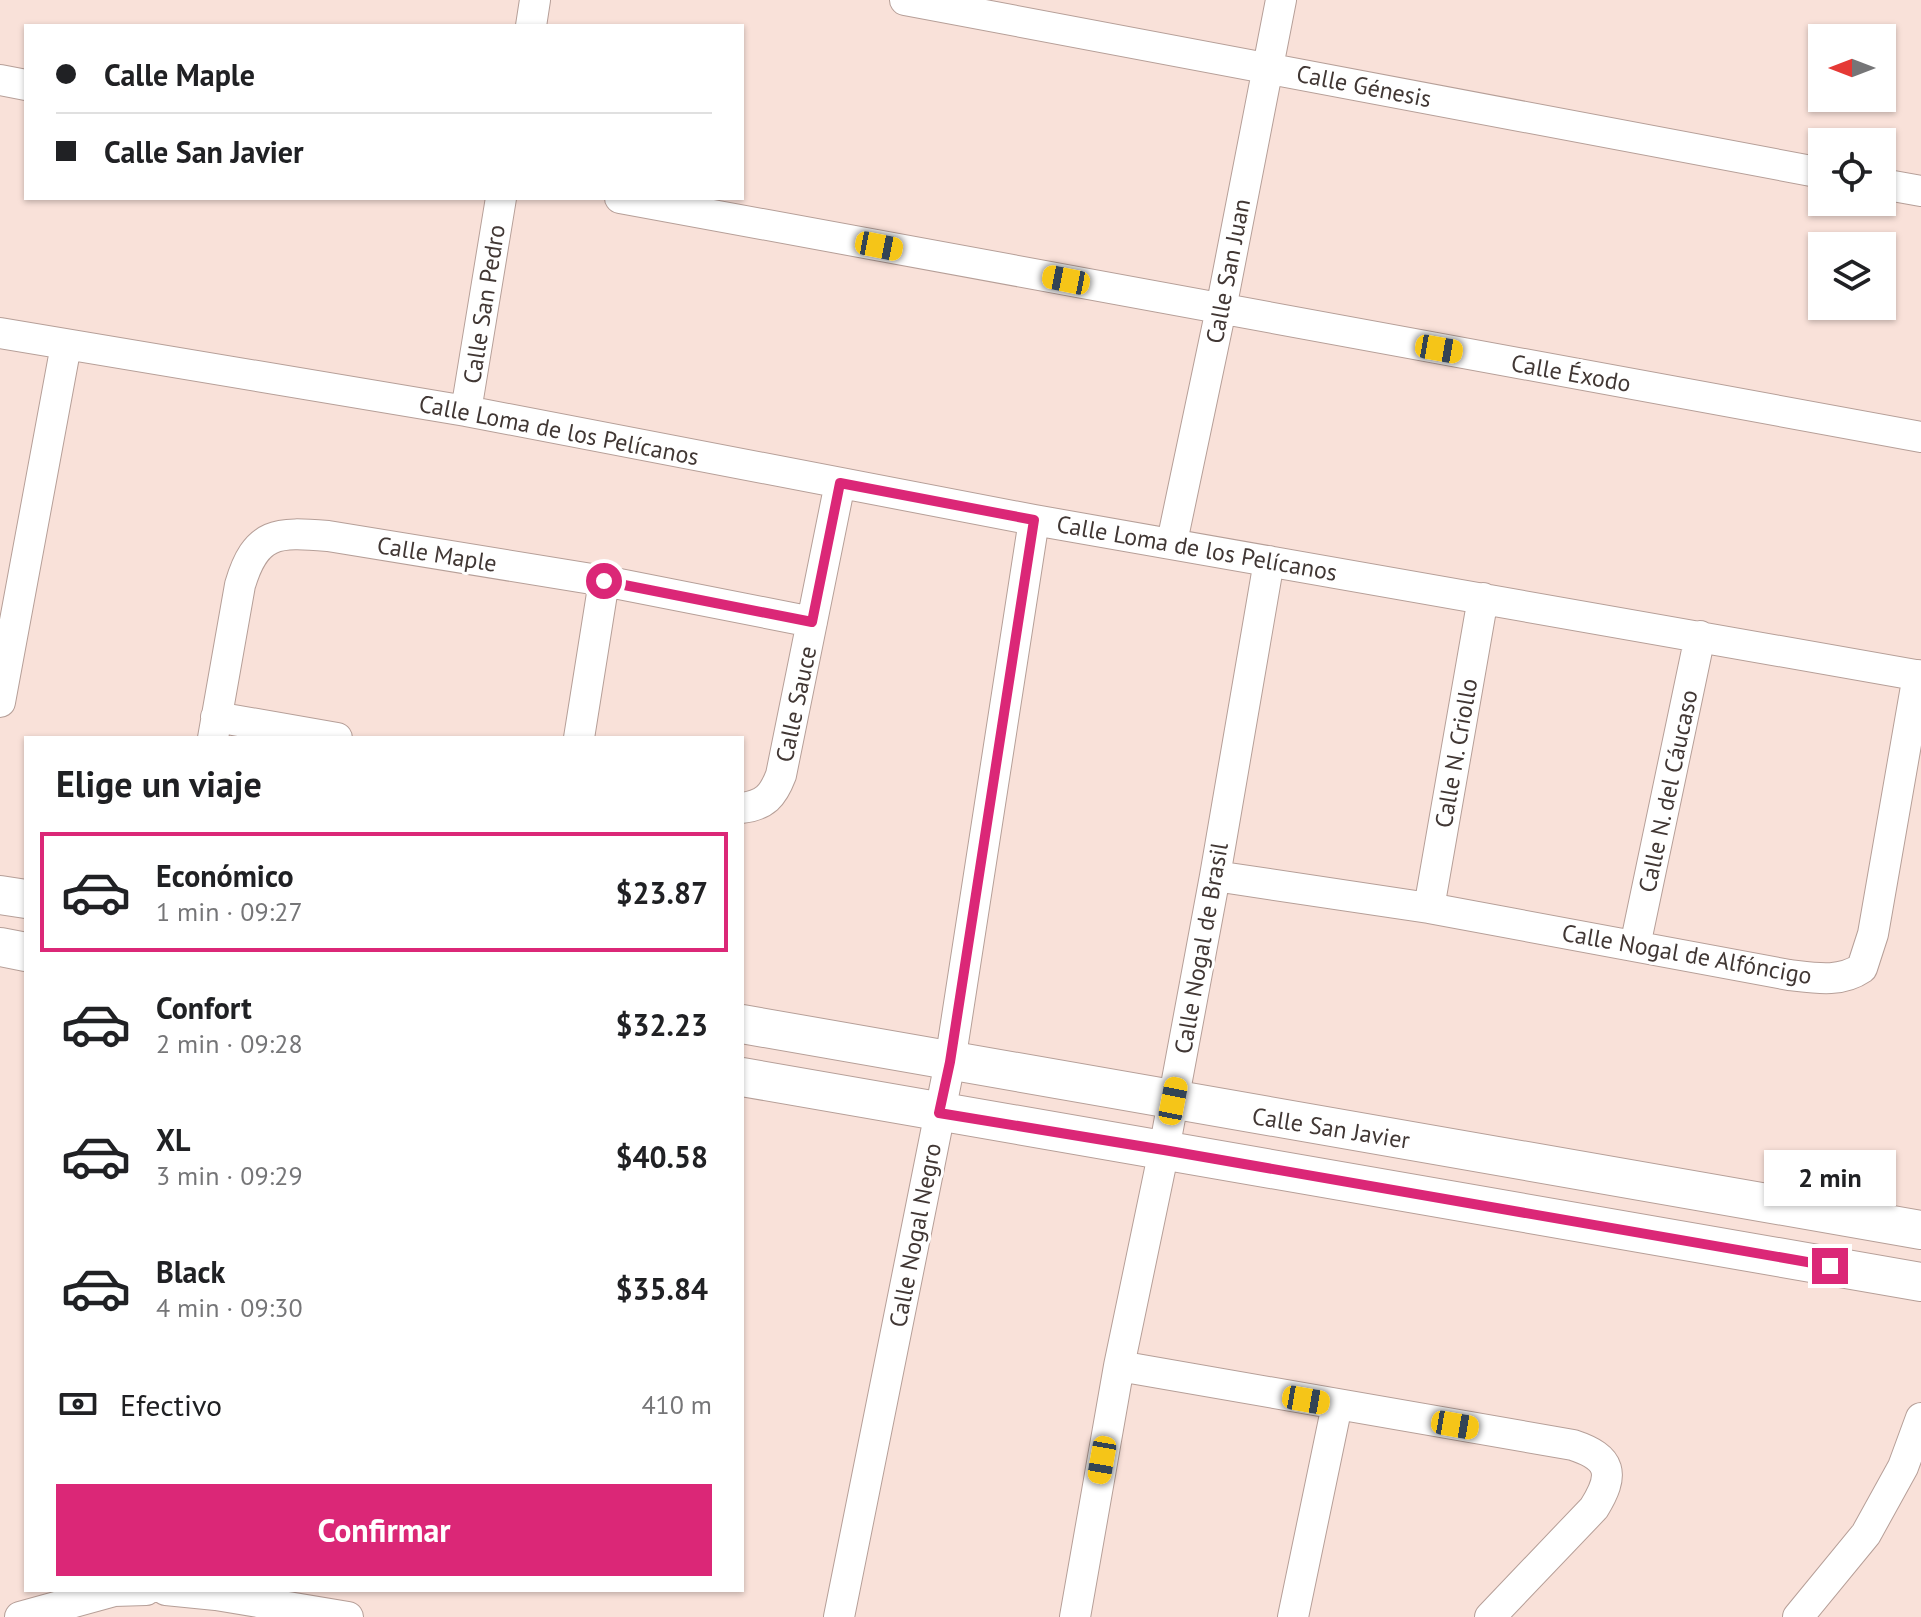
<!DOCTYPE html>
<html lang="es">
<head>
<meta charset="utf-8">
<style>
	body { margin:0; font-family:"PT Sans",sans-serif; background:#f2f2f2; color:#202124; height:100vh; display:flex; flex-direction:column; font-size:30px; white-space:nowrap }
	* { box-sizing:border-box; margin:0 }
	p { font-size:26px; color:#757577 }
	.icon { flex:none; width:44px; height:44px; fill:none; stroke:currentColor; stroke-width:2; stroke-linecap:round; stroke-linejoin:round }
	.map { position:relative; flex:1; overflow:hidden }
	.sheet { position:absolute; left:24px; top:736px; width:720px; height:856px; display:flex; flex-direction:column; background:#fff; border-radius:0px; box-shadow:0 2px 6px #0004 }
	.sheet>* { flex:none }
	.top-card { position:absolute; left:24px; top:24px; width:720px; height:176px; border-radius:0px; box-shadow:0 2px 6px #0004; display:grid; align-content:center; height:176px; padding:0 32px; background:#fff }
	.needle { width:52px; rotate:270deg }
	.buttons { position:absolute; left:1808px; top:24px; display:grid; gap:16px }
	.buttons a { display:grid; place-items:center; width:88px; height:88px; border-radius:0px; background:#fff; box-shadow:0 2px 6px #0004; font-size:40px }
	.end { position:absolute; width:36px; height:36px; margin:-18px; border:10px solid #db2777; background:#fff; box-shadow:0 0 0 4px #fff }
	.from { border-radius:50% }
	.bubble { position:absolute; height:56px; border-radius:0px; background:#fff; box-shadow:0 2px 6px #0004; font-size:26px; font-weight:700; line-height:56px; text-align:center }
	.car { position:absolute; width:24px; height:48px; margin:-24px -12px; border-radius:10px; box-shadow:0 0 6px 2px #0007; background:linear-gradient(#f5c518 24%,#345 0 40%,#f5c518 0 76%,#345 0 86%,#f5c518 0) }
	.top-card b { display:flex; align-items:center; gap:28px; height:76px; font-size:30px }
	.top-card b+b { border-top:2px solid #e0e0e0 }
	.top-card i { width:20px; height:20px; background:#202124 }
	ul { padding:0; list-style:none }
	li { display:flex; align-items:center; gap:24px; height:120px; margin:0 16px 12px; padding:0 16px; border:4px solid transparent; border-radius:0px }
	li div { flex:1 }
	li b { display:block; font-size:30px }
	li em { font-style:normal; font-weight:700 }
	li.on { border-color:#db2777 }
	li>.icon { width:72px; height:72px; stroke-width:1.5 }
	h2 { padding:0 32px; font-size:36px; line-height:96px }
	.pay { display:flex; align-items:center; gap:20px; height:88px; padding:0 32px; font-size:30px }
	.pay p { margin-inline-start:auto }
	.action { display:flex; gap:16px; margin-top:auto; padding:16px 32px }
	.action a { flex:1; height:92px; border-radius:0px; background:#db2777; color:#fff; font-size:32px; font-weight:700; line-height:92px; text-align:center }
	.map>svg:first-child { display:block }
</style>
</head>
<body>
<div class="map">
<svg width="1921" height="1617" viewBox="0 0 1921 1617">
	<rect width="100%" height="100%" fill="#f9e1d9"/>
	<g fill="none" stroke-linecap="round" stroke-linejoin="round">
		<g stroke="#b69f98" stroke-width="32">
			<path id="minor" d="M905,0L1822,173
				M531,26L535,0
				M0,80L26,85
				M1882,184L1921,191
				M620,198L1921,437
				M0,333L466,411L1034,520L1921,676
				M466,411L501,198
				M1172,542L1221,309L1281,0
				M0,702L66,345
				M216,717L337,738
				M213,738L240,585C256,531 277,532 328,536L604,581L812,622
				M579,738L604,581
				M742,808C765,805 773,796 781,775L840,483
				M1215,876L1429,908L1789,975C1815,978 1840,983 1862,968L1873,934L1918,675
				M1429,908L1483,598
				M1635,946L1700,636
				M1119,1366L1573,1445C1612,1458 1615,1474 1594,1508L1490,1617
				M166,1590L216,1595L348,1617
				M20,1617L114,1591L146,1590
				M839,1617L950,1062L1034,520
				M1075,1617L1119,1366L1164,1150L1215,876L1269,561
				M1293,1617L1337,1405
				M1798,1617L1866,1534L1903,1467L1921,1418"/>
		</g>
		<g stroke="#b69f98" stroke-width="40">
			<path id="tertiary" d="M0,895L26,899
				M0,947L26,952
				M742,1024L1921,1230
				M742,1077L1921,1282"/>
		</g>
		<use href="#minor" stroke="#fff" stroke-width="30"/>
		<use href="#tertiary" stroke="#fff" stroke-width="38"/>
	</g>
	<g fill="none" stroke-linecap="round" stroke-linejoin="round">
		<path stroke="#db2777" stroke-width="10" d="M604,581L812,622L840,483L1034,520L950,1062L939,1113L1164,1150L1830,1266"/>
	</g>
	<g text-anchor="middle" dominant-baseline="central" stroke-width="6" stroke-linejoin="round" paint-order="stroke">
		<g font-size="24" fill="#413734" stroke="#fff">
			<text transform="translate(1364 86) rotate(11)">Calle Génesis</text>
			<text transform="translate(1228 271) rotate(-79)">Calle San Juan</text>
			<text transform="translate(484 304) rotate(-81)">Calle San Pedro</text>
			<text transform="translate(1571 373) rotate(10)">Calle Éxodo</text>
			<text transform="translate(559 430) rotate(11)">Calle Loma de los Pelícanos</text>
			<text transform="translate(1197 548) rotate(10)">Calle Loma de los Pelícanos</text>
			<text transform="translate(437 554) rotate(9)">Calle Maple</text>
			<text transform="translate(796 704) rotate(-78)">Calle Sauce</text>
			<text transform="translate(1456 753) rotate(-80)">Calle N. Criollo</text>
			<text transform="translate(1668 791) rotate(-78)">Calle N. del Cáucaso</text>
			<text transform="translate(1201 948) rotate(-80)">Calle Nogal de Brasil</text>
			<text transform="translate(1687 954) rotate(10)">Calle Nogal de Alfóncigo</text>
			<text transform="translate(1331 1128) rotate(9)">Calle San Javier</text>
			<text transform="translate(915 1235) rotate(-79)">Calle Nogal Negro</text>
		</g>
	</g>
</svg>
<div class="buttons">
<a><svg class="needle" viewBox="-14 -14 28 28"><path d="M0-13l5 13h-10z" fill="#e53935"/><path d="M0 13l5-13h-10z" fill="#757577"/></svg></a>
<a><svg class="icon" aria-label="locate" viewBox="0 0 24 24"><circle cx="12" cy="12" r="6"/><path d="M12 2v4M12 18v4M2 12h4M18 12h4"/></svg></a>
<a><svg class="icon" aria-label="layers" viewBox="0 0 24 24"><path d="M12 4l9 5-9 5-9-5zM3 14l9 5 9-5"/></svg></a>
</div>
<i class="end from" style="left:604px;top:581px"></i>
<i class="end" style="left:1830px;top:1266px"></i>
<div class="bubble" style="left:1764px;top:1150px;width:132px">2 min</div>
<i class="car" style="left:879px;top:246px;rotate:101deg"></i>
<i class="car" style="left:1066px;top:280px;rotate:281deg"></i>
<i class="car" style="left:1439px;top:349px;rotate:100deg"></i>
<i class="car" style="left:1173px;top:1101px;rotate:11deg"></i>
<i class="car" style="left:1306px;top:1400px;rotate:100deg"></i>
<i class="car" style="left:1455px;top:1425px;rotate:100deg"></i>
<i class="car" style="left:1102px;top:1460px;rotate:190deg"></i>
<div class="top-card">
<b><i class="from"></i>Calle Maple</b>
<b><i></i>Calle San Javier</b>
</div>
<section class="sheet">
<h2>Elige un viaje</h2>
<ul>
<li class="on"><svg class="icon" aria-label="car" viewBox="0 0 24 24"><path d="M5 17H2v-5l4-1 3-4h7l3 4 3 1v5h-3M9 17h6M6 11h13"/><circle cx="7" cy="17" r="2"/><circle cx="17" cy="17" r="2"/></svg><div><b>Económico</b><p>1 min · 09:27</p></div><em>$23.87</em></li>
<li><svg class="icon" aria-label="car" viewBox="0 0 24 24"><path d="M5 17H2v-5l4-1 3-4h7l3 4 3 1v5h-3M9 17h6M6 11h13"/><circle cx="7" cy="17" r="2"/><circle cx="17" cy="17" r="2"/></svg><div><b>Confort</b><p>2 min · 09:28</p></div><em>$32.23</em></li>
<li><svg class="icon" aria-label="car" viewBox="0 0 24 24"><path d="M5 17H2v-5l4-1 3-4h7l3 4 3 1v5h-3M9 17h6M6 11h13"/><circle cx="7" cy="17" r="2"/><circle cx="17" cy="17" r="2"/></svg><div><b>XL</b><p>3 min · 09:29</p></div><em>$40.58</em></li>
<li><svg class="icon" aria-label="car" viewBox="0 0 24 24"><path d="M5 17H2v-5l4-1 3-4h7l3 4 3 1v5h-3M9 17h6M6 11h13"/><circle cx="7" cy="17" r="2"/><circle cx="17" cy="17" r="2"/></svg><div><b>Black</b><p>4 min · 09:30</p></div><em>$35.84</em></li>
</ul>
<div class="pay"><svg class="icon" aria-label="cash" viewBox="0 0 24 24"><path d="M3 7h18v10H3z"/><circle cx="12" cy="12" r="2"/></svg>Efectivo<p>410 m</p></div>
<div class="action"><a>Confirmar</a></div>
</section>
</div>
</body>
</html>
